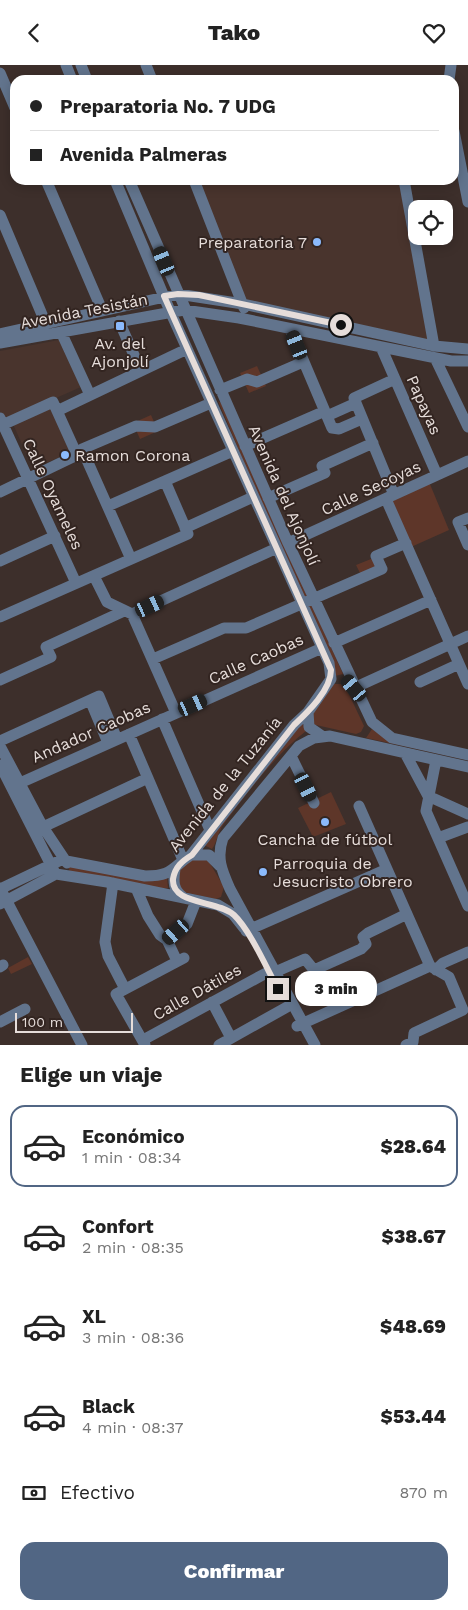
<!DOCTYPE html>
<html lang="es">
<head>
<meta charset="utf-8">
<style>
	body { margin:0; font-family:"Work Sans",sans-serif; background:#f6f6f6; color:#222; height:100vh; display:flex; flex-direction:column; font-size:19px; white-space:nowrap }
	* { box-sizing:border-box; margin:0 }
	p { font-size:16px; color:#767676 }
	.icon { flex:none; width:28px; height:28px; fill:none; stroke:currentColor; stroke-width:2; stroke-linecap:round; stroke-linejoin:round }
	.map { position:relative; height:980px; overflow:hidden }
	.details { display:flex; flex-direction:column; background:#fff; flex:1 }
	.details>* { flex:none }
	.top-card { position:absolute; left:10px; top:10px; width:449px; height:110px; border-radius:15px; box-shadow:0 2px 12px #0003; display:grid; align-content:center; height:110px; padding:0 20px; background:#fff }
	.controls { position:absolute; left:408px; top:135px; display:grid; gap:10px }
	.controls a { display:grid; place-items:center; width:45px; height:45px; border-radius:10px; background:#fff; box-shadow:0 2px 12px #0003; font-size:25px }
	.scale { position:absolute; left:15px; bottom:12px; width:118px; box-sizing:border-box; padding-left:5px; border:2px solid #e6ddda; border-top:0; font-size:14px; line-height:18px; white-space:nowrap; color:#e6ddda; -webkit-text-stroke:4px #332521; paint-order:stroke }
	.end { position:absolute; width:22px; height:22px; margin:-11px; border:6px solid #e6ddda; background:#111; box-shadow:0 0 0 2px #111 }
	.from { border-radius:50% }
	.bubble { position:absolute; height:35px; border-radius:15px; background:#fff; box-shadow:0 2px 12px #0003; font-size:16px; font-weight:800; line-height:35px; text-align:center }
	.car { position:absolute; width:15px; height:30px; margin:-15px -8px; border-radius:6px; box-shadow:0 0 4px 1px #0007; background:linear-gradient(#222 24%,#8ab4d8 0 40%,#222 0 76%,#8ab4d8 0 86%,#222 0) }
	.top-card b { display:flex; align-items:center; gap:18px; height:48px; font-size:19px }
	.top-card b+b { border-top:1px solid #e0e0e0 }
	.top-card i { width:12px; height:12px; background:#222 }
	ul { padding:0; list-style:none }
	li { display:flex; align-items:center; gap:15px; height:82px; margin:0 10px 8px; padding:0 10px; border:2px solid transparent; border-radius:15px }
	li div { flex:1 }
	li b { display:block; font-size:19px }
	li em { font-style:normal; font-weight:800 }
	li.current { border-color:#516684 }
	li>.icon { width:45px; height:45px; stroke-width:1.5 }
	h2 { padding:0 20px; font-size:22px; line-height:60px }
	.pay { display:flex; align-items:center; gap:12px; height:55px; padding:0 20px; font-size:19px }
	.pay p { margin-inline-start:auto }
	.cta { display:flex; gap:10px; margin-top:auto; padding:10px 20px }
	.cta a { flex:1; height:58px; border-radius:15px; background:#516684; color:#fff; font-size:20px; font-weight:800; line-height:58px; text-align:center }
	header { display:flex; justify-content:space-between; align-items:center; height:65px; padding:0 20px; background:#fff; font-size:22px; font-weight:800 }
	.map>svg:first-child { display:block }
</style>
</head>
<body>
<header><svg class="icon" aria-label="back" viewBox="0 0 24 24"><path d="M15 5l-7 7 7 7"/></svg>Tako<svg class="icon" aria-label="heart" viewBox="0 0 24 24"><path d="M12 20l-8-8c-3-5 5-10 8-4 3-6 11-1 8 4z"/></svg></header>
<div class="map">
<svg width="468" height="980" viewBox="0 0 468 980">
	<rect width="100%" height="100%" fill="#3d2f2b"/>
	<path fill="#49342d" d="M196,115H401L432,276L247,240Z
		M59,275L81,322L4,356L0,347V286Z
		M53,341L73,386L33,404L13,359Z"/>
	<path fill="#5e3629" d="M257,301L266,321L249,328L240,308Z
		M218,336L221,338L343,609L335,611Z
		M151,350L158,366L140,374L133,358Z
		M427,412L449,465L411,482L388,429Z
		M376,492L381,504L362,512L356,500Z
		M334,619H343L346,623L364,661L361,667L356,669L307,658Z
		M302,657L306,666C277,688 246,729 223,760C218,767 217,777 212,784L202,779Z
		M372,664L380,669L468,695L366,673Z
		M331,727L346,759L313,772L298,743Z
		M191,790L208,795L224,822L221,832L216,834L183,827L176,823L175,804Z
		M68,798L167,811L168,823L155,824L70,810Z
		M28,892L32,899L11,909L8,903Z"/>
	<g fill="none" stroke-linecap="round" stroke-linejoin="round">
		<path stroke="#62748d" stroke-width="11" d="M66,0L72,15
			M81,0L87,15
			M146,0L152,15
			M0,8L15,43
			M449,15L451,0
			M454,66L468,137
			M46,115L102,245
			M115,115L170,246L329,598L331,614
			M129,115L288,478L372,657L392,673L468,690
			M194,115L244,243
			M404,115L434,281
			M0,150L46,259
			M119,256L141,306
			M290,264L332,363L339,364L362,354
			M61,267L90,330
			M0,269L178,229L243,239L434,281L468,284
			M0,278L184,245L239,253L451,296H468
			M381,282L437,410
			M435,293L468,362
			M220,325L247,314L257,317L303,297
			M57,346L187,284
			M327,351L356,338
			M0,353L76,518
			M0,361L53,337L77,390
			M245,381L325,346
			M82,384L131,494
			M0,427L77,390L82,384L136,361L155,362L211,338
			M394,430L354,333L395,314
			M268,433L325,408L322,401L373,378
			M386,434L468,619
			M108,441L233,386
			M468,453L458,457L468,480
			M185,463L253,432
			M288,478L468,396
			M0,496L55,471
			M94,511L107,537L132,549L176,648
			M132,549L277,483
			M0,552L188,469L165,416
			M334,578L431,535
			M153,594L224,563H246L382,504L376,491L406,478
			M0,615L51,592L46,582L124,546
			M420,617L459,599
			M354,623L468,571
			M90,635L108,678
			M308,647L309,662L322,671
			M162,654L210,765
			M129,669L183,795
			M0,676L99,631L117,674
			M0,681L43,762L67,798
			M405,688L428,731L468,749
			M291,691L314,738
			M436,695L426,746L468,841
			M0,700L54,806
			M20,718L322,583
			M359,741L430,901L449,912L463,945L414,968L413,977L406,980
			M43,762L148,713
			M438,773L468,762
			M191,790H209L220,801
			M175,804C173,817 173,825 184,833
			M56,809L107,817L218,840L233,849L244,863
			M113,818L105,877L108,891L125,924
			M0,823L82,980
			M136,823L148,851L160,870L167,875L177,896
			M0,824L61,795L145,811C173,811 171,803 191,790L294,660L308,647L331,614
			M0,839L56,809
			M246,866L387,804
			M167,875L187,859L196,836
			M0,902L3,900
			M436,905L443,898L468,887
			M275,907L305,894L314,905L361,884L366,879L363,872L368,868L407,849
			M212,937L231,973
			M0,957L25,944
			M297,961L430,901
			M143,975L268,907
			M145,980L116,929L184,893
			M219,980L287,942
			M315,980L230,824C222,806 216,793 223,773L299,681L314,673L330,671L468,702"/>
	</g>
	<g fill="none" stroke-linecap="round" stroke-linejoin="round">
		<path stroke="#e6ddda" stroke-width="6" d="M278,924C267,904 250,865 234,850C218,835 171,840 173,814C175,802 182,796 192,790L294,660C308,647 331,625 331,605L164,231L178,229L199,230L341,260"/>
	</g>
	<g fill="#8bbafc" stroke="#332521" stroke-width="2">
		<circle cx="317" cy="177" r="5"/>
		<rect x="115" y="256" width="10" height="10" rx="2.5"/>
		<circle cx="65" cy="390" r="5"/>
		<circle cx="325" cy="757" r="5"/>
		<circle cx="263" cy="807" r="5"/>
	</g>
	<g text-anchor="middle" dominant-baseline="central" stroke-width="4" stroke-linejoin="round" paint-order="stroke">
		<g font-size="16" fill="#e6ddda" stroke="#332521">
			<text x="307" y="177" text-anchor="end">Preparatoria 7</text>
			<text x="120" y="278">Av. del<tspan x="120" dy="18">Ajonjolí</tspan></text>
			<text x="75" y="390" text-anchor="start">Ramon Corona</text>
			<text x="325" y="774">Cancha de fútbol</text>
			<text x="273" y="798" text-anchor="start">Parroquia de<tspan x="273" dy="18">Jesucristo Obrero</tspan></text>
		</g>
		<g font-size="16" fill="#e6ddda" stroke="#332521">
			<text transform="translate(84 246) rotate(-11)">Avenida Tesistán</text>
			<text transform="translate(424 340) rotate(66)">Papayas</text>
			<text transform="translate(371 423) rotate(-25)">Calle Secoyas</text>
			<text transform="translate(53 429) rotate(65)">Calle Oyameles</text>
			<text transform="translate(284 430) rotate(66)">Avenida del Ajonjolí</text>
			<text transform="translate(256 594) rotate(-24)">Calle Caobas</text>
			<text transform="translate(91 667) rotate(-24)">Andador Caobas</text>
			<text transform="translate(225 719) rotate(-51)">Avenida de la Tuzanía</text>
			<text transform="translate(197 927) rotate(-29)">Calle Dátiles</text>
		</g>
	</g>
</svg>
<div class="controls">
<a><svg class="icon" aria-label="locate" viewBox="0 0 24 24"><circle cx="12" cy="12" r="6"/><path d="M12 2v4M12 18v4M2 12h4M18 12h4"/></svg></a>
</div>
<div class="scale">100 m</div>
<i class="end from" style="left:341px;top:260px"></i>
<i class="end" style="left:278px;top:924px"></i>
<div class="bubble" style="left:295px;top:906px;width:82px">3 min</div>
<i class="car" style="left:164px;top:196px;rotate:337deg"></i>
<i class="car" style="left:297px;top:280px;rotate:338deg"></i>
<i class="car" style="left:150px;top:541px;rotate:65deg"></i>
<i class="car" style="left:354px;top:623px;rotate:320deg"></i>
<i class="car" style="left:193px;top:640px;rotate:66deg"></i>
<i class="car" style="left:306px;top:722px;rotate:154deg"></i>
<i class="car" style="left:176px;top:867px;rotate:229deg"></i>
<div class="top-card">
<b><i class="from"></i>Preparatoria No. 7 UDG</b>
<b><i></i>Avenida Palmeras</b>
</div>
</div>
<section class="details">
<h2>Elige un viaje</h2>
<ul>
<li class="current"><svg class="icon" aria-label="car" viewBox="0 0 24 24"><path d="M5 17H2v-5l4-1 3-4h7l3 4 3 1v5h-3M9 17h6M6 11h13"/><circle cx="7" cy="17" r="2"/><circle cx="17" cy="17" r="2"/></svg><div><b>Económico</b><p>1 min · 08:34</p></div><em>$28.64</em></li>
<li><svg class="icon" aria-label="car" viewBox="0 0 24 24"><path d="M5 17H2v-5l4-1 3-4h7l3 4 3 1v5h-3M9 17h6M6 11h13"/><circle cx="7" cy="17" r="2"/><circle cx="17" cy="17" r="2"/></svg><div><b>Confort</b><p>2 min · 08:35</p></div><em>$38.67</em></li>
<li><svg class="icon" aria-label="car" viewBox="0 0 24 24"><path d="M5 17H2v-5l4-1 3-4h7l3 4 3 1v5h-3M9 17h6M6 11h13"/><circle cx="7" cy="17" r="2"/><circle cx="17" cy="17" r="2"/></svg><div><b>XL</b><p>3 min · 08:36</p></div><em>$48.69</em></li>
<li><svg class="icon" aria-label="car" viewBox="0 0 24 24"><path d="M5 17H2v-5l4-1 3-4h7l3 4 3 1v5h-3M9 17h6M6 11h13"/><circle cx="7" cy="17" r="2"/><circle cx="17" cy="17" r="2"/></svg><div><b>Black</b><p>4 min · 08:37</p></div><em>$53.44</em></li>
</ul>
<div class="pay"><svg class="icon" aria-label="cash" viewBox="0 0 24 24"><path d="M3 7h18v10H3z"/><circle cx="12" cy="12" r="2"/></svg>Efectivo<p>870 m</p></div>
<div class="cta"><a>Confirmar</a></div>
</section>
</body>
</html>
